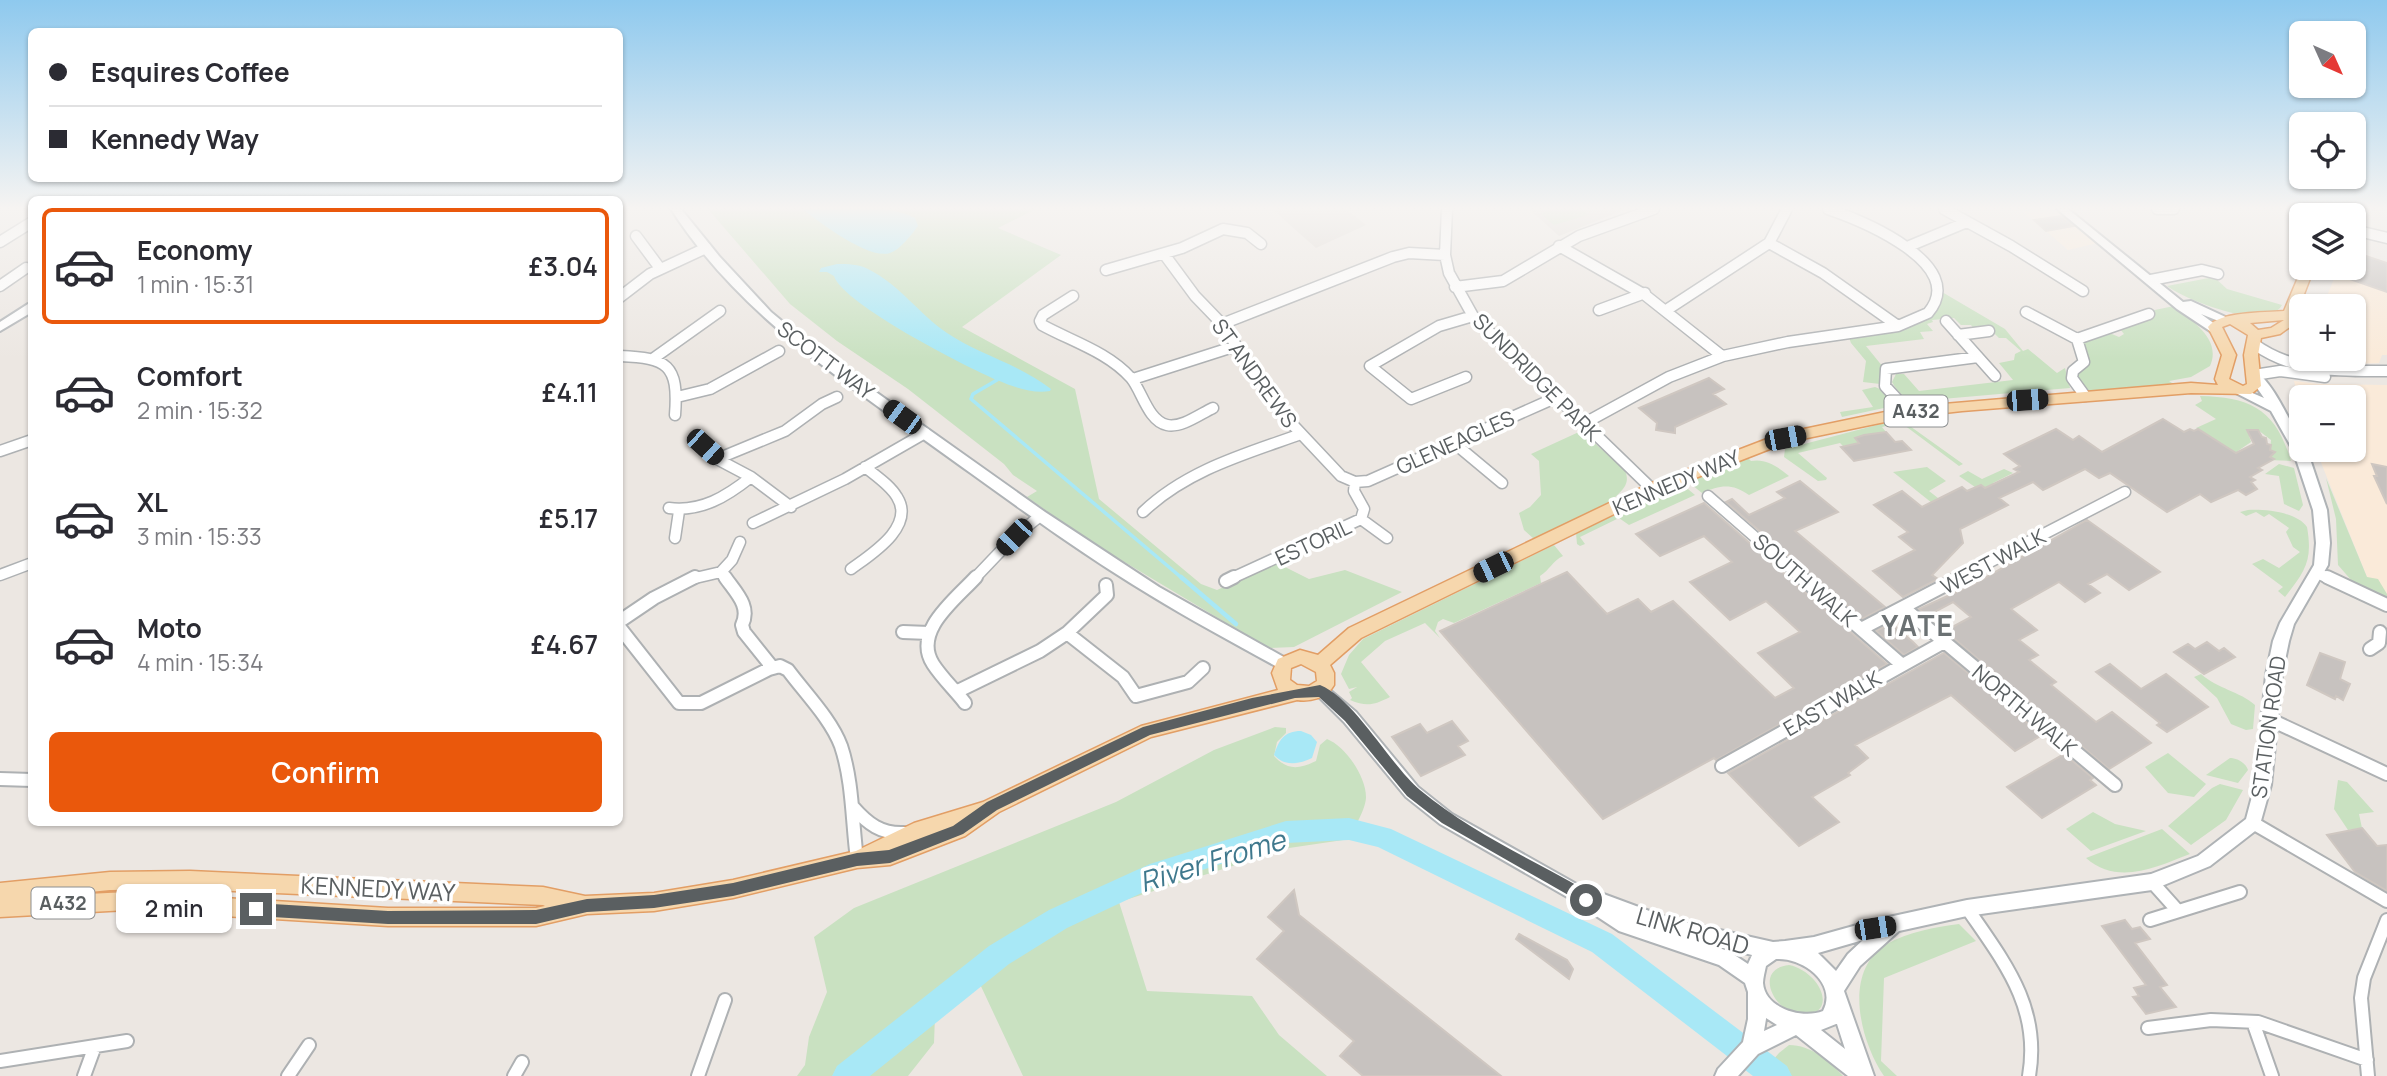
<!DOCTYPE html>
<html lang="en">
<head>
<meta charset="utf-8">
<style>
	body { margin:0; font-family:Manrope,sans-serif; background:#f7f7f7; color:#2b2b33; height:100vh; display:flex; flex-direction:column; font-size:26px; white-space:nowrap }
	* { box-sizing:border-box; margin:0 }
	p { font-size:23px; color:#7c7c81 }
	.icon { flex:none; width:38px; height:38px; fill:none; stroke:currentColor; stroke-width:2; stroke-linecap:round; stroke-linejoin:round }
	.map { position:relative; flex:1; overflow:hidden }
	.drawer { position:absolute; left:28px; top:196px; width:595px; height:630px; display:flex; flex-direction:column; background:#fff; border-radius:10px; box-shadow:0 2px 5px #0004 }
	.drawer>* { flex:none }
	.top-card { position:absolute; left:28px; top:28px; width:595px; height:154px; border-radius:10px; box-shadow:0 2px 5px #0004; display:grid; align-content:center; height:154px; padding:0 21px; background:#fff }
	.needle { width:46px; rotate:135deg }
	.fabs { position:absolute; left:2289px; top:21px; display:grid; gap:14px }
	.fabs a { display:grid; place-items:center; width:77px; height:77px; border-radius:10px; background:#fff; box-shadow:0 2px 5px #0004; font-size:35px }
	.end { position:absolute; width:32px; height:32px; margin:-16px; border:9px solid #5a5f61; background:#fff; box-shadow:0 0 0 4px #fff }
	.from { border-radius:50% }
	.bubble { position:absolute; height:49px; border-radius:10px; background:#fff; box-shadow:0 2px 5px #0004; font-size:23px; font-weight:600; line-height:49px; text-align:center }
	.car { position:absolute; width:21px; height:42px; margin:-21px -10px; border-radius:9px; box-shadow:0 0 5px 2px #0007; background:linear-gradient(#222 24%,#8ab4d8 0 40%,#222 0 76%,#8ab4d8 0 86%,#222 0) }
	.top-card b { display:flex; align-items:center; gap:24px; height:66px; font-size:26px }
	.top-card b+b { border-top:2px solid #e1e1e2 }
	.top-card i { width:18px; height:18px; background:#2b2b33 }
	ul { padding:12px 0 0; list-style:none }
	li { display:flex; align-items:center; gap:21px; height:116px; margin:0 14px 10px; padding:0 7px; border:4px solid transparent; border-radius:10px }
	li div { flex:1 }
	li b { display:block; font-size:26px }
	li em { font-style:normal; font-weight:600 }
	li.active { border-color:#ea580c }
	li>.icon { width:63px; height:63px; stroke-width:1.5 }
	.action { display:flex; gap:14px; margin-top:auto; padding:14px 21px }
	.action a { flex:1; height:80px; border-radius:10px; background:#ea580c; color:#fff; font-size:28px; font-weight:600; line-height:80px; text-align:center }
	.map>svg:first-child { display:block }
</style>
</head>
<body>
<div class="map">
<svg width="2387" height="1076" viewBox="0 0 2387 1076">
	<rect width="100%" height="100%" fill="#ece7e2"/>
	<path fill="#faead9" d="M2034,209H2055L2098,243L2068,250L2024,212Z
		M2354,251L2387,262V355H2382L2379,363L2352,364L2332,359H2354V306H2323L2335,276L2325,272L2328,268H2354Z
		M2294,381L2318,384L2387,385V594L2367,577L2316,450H2354V397H2301V410Z"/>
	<path fill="#ded8d3" d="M1272,209H1346L1366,225L1316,248Z
		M1529,209H1626L1559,236Z"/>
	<path fill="#c9e1c1" d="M708,209H1036L998,228L1061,255L962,327L1075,389L1099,499L1201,584L1217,590L1277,563L1309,579L1345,570L1402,592L1294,647L1268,648L1086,539L1027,497L1037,491L1013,475L1004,464L908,389L837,341L790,304Z
		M1556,209H1581L1588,215L1554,225L1540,213Z
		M2214,277L2227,289L2282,305C2267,333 2186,300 2167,286Z
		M1942,292L2005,329L2023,351L2028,349L2057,373L2065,368L2070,388L1919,401C1906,400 1898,393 1892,382L1896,374H1904L1919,391L2013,380L1999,363L2014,360L2015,354L2021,351L2006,338H1999L1989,328L1975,330L1971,325H1961L1954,318L1932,320L1933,322L1927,324L1933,331L1920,332L1924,339L1866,346L1883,367L1880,384L1863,382L1866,361L1851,343L1848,335L1929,318L1938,307Z
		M2174,306C2192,321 2222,339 2210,366L2191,377L2169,381L2175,385L2094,392L2085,389L2076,375L2089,362L2082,343L2084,340L2107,332L2119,337L2124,334L2120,329L2154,316L2150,311Z
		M1875,387L1885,391L1898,405L1842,417L1840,412L1873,407L1862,390Z
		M2200,396C2251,397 2276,410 2291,461L2269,460L2271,440L2258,430L2247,429L2251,442L2235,453L2196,428L2216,419L2195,405L2202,401Z
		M1900,419L1963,464L1959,466L1900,422L1882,427L1886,432L1856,438L1859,443L1843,446L1840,443L1798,453L1827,478L1826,480L1818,481L1784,457L1785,449Z
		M1581,431L1625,470C1627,476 1628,480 1625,486C1611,509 1558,528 1534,539L1524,530L1519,513L1530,507L1541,495L1539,461L1531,454Z
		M1747,457L1751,461C1766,458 1778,467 1789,476L1749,495C1732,483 1720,485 1702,493L1687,481Z
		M2279,464L2294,468L2303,505L2299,511L2284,504L2279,476L2265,474Z
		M1927,467L1946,481L1929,491L1938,498L1933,501L1960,522H1956L1893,472Z
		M2004,469L2013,473L1993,483L2001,489L1993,493L1981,485L1975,487L1959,476L1968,471L1982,479Z
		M2326,478L2367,577L2378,579L2387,594V601L2352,581L2338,565L2336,519Z
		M1682,484L1695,495L1629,525L1619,518L1580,537L1585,544L1580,546L1577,544L1576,533Z
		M2248,510C2265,509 2297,512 2307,527C2313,561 2305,571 2285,597L2278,591L2283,587L2252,564L2263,559L2279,568L2300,552L2293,547L2286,532L2289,528L2269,514L2264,517L2256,512L2246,516L2240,512Z
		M1554,545L1563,556C1552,561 1550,570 1540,576L1541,583L1454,623L1443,619L1438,622L1435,631L1440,638L1425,623L1385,641L1361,662L1390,697C1374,705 1367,707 1350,700L1352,698L1349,692L1357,687L1349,689L1341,674L1349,655L1363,639Z
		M2201,674C2218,689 2239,691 2255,705L2253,729L2246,730L2231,724L2217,698L2194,677Z
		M1275,727L1286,728V733L1277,742L1274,756C1288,771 1299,769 1316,761L1320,745L1327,739C1345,746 1366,776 1366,797C1366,809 1354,827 1350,839L1289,848L1119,902L1147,991L1252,996L1279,1035L1327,1076H1023L979,982L935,1016L934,1043L908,1076H797L805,1065L809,1037L827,992L814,937L854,908L1116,802L1214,750Z
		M2168,753L2206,784L2194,797L2168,793L2145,767Z
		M2230,758C2237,758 2246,763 2248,770L2238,783L2206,775Z
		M2338,780L2347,782L2374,812L2359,814L2362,828L2348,830L2334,809Z
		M2220,784L2243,790L2226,820L2191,845L2168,826L2212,788Z
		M2093,812L2115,824L2146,831L2091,851L2066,829Z
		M2162,829L2190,854C2156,867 2118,886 2086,858Z
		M1959,924L1976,941L1884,978L1881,1061L1897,1076H1884C1860,1041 1842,971 1887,944C1908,932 1935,927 1959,924Z
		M1789,965C1819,971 1839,1012 1805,1015C1776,1017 1751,969 1789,965Z
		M1789,1045C1811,1045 1829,1061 1843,1076H1759L1779,1053Z"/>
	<path fill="#a8e8f6" d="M802,209C839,209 882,202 915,218L918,226C912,234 900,250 890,253C868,260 820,222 802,209Z
		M837,264C848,264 858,264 868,269C900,285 919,314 947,333C980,355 1019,364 1051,389L1050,391C1033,394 1013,387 997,380C966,367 843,304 834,276L827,272H819L821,268Z
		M1301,731L1311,735L1317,742L1312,758C1300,764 1285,767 1274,755C1279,740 1284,731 1301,731Z"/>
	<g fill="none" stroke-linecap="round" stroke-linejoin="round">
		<path stroke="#a8e8f6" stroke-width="3.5" d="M997,380L973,394L971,399L1183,579"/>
		<path stroke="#a8e8f6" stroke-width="4.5" d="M1181,577L1236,624"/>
		<path fill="#a8e8f6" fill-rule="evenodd" d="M1349,818L1391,829L1612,934L1787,1066L1792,1076H1753L1592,952L1378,847L1349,840L1286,843L1165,882L1067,928L1009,964L870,1076H832L837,1066L989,946L1049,910L1150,864L1286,821Z"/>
	</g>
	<path fill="#c7c2bf" stroke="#cfc7c1" stroke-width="2" d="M2062,216L2074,226L2046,231L2034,220Z
		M2354,252L2387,263V292L2321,269L2354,268Z
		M1709,378L1724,389L1713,394L1726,404L1675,427V433L1656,430L1657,423L1639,408Z
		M2163,419L2184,432L2190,429L2194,431L2198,429L2236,453L2254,444L2247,430H2258L2262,437L2266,438L2267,444L2271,445L2270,450L2275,452L2270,457L2274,459L2258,468L2262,470L2250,477L2255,480L2251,482L2257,489L2246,495L2238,490L2211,502L2200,494L2167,512L2110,473L2099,478L2085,469L2043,490L2033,482L1999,498L2008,505L1960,529L1963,543L1932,575L1938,579L1903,597L1873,571L1915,550L1899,537L1908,532L1874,505L1902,491L1922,507L1962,487L1967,491L1981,485L1985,488L2019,472L2014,469L2020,466L2004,454L2056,429L2073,440L2079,436L2102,452Z
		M1886,432L1895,442L1902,441L1911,450L1854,461L1841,447L1859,443L1855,438L1864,435Z
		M2372,464L2387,467V504L2374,476H2377Z
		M1800,481L1838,512L1795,531L1885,607L1862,619L1726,502L1732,499L1749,515L1785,498L1777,492Z
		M1704,503L1887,664L1716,760L1714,758L1603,819L1440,631L1567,572L1607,614L1638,599L1651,612L1673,601L1775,698L1794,688L1758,653L1800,632L1766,601L1730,620L1690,582L1732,562L1704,536L1660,556L1636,534Z
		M2087,520L2160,572L2129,590L2107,574L2088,584L2100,593L2085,602L2059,582L2011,609L2037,630L2019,640L2038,655L2029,660L2056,682L2051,685L2096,722L2112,712L2151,743L2109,769L1945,631L1971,617L1953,602L1927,616L1919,609L1974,584Z
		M1891,623L1913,642L1918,647L1904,655L1876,631Z
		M2207,642L2219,651L2224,648L2235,657L2204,674L2174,652L2188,644L2195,649Z
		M1944,653L2042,735L2015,751L1951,695L1855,745L1868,758L1848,773L1850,775L1812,797L1839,822L1799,846L1728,773Z
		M2320,653L2345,662L2340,679L2350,684L2343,700L2336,696L2335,699L2307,685Z
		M2110,664L2141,689L2166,674L2208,707L2167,732L2157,725L2160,723L2096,672Z
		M1452,721L1468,741L1458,746L1465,755L1421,776L1392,737L1420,724L1427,733Z
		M2064,754L2093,778L2090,780L2096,785L2042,818L2007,787Z
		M2362,828L2377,846L2387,845V891L2355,872L2327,835Z
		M1294,890L1299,915L1501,1076H1363L1340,1056L1354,1041L1257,959L1284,931L1268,917Z
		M2125,920L2132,929L2140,927L2150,939L2135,943L2167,985L2160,987L2176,1007L2146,1014L2133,997L2139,996L2134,988L2146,985L2102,926Z
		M1519,934L1567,960L1573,969L1569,979L1516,939Z"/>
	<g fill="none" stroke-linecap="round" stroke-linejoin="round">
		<g stroke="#aeb1b3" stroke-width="13">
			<path id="street-far1" d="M1447,209L1445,255L1449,273L1473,316L1652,489
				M1944,209L2011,246L2083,291
				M2157,209H2174
				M2354,230L2387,238
				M636,236L659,267
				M0,242L32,222
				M1769,243L1823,273L1898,326
				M1559,246L1645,295L1722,356
				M1907,247L1967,222
				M1164,254L1195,296L1222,324L1277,408L1341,476L1355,482L1368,481L1555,398
				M1106,270L1182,248L1223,229L1247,233L1261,244
				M2151,280L2202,270L2218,274
				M0,286L26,268
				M1455,287L1503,281L1579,236L1654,209
				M1073,296L1043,315L1040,321L1042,325C1071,341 1108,352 1131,378C1142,391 1148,421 1167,425C1182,428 1200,414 1213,408
				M620,297L650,274L706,248
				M1668,309L1769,243L1787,209
				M1599,310L1645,293
				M2026,312L2077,339
				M1946,321L1995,376
				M1222,324L1393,257L1409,253L1445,255
				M1958,335L1989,331
				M2254,344C2294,373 2339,371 2387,371
				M620,356C667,358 679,364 675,415
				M654,358L720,311
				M2254,375L2280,371L2325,377
				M1466,377L1411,399L1370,366L1439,326L1473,316
				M1133,379L1236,346
				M2085,396L2072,378L2073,371L2084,362L2077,339L2149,314
				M677,397L710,389L779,351
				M1909,412L1885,386L1886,369L1978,357
				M1583,424L1669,377L1723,356L1788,342L1898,326L1928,313C1970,264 1860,220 1828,209
				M1454,443L1502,483
				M705,448L717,459L751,477L791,507
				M0,451L32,440
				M717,459L785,431L822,404L837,397
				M1708,496L1803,579
				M669,508C701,512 726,497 751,477
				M1143,512C1187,470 1245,454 1301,434
				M1361,519L1387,538
				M753,523L845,479L925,433
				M675,538L679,511
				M851,569C870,555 916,527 897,497C890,485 876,476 865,467
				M721,572L732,560L740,542
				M2317,573L2330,579
				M0,575L32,563
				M691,579L721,572L726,579
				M974,579L1014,537L1040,516
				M1230,579L1361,519L1364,509L1354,491L1355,482
				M1957,579L2125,492"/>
		</g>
		<g stroke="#aeb1b3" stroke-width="16">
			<path id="street" d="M725,577C736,593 751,606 742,625L744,632L772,667
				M1801,577L1901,664
				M2327,577L2387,605
				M1226,581L1234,577
				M1904,608L2115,785
				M620,621L654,598L695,577
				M620,628L679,703H701L769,669L780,666L788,670C805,693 831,719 841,746C853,782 852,822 857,859
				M1861,629L1961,577
				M903,632L929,633
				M1067,633L1123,677L1136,696L1188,682L1203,668
				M2370,649L2379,643L2380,632
				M956,692L1040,651L1067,633L1107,595L1106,585
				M965,703C955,690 942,678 933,664C912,631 956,599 976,577
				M2271,720L2387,774
				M1722,766L1944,642
				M0,779L32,780
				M853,807C868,824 881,834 904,833
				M2253,823L2387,901
				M2152,882L2178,911
				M1967,908C2004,962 2041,1007 2029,1076
				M2150,920L2240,892
				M2253,1022L2272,1076
				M2148,1028L2211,1020L2258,1022L2367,1060
				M0,1061L127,1041
				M84,1076L95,1046
				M288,1076L309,1045
				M514,1076L522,1062
				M698,1076L725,1000
				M2368,1076L2361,998L2364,978L2387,920"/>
		</g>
		<g stroke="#afb3b6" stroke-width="4">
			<path id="secondary" d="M671,209H681L719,256L771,312L818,351L1045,512L1159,587L1289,660L1292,664L1289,668L1284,670L1279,668C1236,644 1192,621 1150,595C1070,547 995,490 919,436C826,369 734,307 671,209Z
				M2057,209H2068L2183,302L2191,301L2232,320L2226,324L2201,314L2223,330L2217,334L2213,333L2177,309Z
				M28,304H32V312L0,331V322Z
				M2254,371C2271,378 2291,424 2301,441V450H2307L2327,510L2330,543L2328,565L2294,624L2289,641L2282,675L2271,785L2259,828L2210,866L2152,890L1967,916L1899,931L1860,966L1844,991L1874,1076H1848L1796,1035L1758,1054L1738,1076H1715L1718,1069L1743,1042L1748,1019V992L1745,983L1719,965L1619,931L1569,898L1440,824L1406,797L1344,722L1312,690L1315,686L1320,684L1325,686L1356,712L1418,787L1452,814L1587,890L1590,889L1671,919L1773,942L1785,941L1814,937L1875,920L1967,900L2151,874L2198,856L2246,819L2255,785L2266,675L2273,641L2280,623L2314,565L2316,543L2313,510L2293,450L2271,411L2230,390L2236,386L2264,398L2248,375ZM1863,940L1848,954L1836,971L1818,953ZM1709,944L1752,955L1748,964L1730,952ZM1776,959C1802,957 1838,983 1823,1011C1803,1019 1765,1009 1763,983C1763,978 1765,971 1766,966ZM1766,1018L1777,1025L1764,1031L1766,1019ZM1836,1024H1837L1845,1049L1821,1030Z"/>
		</g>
		<g stroke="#e29e65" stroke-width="3">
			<path id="primary" d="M2330,209H2342L2339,215H2327Z
				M2302,268H2314L2296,315L2298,321L2280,334L2261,338L2258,355L2261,386L2251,394L2191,393L1962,411L1909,417L1788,442L1657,493L1361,638L1330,665L1334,673V685C1327,698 1310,702 1297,700L1151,737L999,812L965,836L890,865L857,868L733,898L654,911L587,914L536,926H388L127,910L0,917V883L110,872L190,871L543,887L585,896L654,893L733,880L856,851L914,823L983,802L1141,726L1278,690L1272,673L1278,659L1300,650L1318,655L1349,628L1647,485L1780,434L1909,407L2191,383L2218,385L2215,379L2222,355L2208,327C2220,311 2263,313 2284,311ZM2284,320L2271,328L2258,330L2250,323ZM2230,324L2248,335L2244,355L2247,384L2243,386L2229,379L2236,355L2222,327ZM1301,664L1316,672L1317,681L1309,686L1297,685L1290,680L1291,668ZM190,889L543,905L545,906L536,908H388L127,892L49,896L110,890Z"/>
		</g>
		<use href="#street-far1" stroke="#fff" stroke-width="10"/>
		<use href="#street" stroke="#fff" stroke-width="12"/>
		<use href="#secondary" fill="#fff" fill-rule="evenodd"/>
		<use href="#primary" fill="#f6d7ad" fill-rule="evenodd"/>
	</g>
	<linearGradient id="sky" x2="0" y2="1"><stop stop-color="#8ec9ee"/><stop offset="0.58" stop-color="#f6f4f2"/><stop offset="1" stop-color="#f6f4f2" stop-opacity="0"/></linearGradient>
	<rect width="2387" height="359" fill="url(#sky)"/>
	<path fill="#5a5f61" d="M1320,685C1355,699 1390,765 1420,790C1468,830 1526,857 1580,887L1591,896V905H1580L1570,896L1442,823L1407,796L1345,721L1319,697L1295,698L1150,735L997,810L963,834L890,863L857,866L733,896L654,908L587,912L536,924H388L256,916L249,909L256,903L388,911L536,910L587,899L654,895L733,883L857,853L889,850L953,826L987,802L1143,727L1252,698Z"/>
	<g text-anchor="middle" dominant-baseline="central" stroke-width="7" stroke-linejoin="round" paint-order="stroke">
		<g fill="#fff" stroke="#8c8f90" stroke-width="2">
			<rect x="1884.5" y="395.5" width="63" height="31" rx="5"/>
			<rect x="31.5" y="887.5" width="63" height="31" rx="5"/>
		</g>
		<g font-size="19" font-weight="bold" fill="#5a5f61">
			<text x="1916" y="411">A432</text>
			<text x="63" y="903">A432</text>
		</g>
		<g font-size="21" fill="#5a5f61" stroke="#fff">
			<text transform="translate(826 360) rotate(37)">SCOTT WAY</text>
			<text transform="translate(1255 373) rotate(54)">ST ANDREWS</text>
			<text transform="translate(1537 377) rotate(45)">SUNDRIDGE PARK</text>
			<text transform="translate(1455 442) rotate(-24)">GLENEAGLES</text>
			<text transform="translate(1676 482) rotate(-23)">KENNEDY WAY</text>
			<text transform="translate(1313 542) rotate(-25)">ESTORIL</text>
			<text transform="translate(1993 561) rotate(-28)">WEST WALK</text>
			<text transform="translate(1805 580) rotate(41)">SOUTH WALK</text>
			<text transform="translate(1832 703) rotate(-30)">EAST WALK</text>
			<text transform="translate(2025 710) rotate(40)">NORTH WALK</text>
			<text transform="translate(2268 727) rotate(-82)">STATION ROAD</text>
		</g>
		<g font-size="24" fill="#5a5f61" stroke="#fff">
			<text transform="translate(378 888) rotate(3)">KENNEDY WAY</text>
			<text transform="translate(1693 930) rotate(16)">LINK ROAD</text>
		</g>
		<g font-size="28" font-weight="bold" letter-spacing="2" fill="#6b7173" stroke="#fff">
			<text x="1918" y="625">YATE</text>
		</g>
		<g font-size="28" font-style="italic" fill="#3f788d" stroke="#fff">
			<text transform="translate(1212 860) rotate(-17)">River Frome</text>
		</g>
	</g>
</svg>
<div class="fabs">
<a><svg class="needle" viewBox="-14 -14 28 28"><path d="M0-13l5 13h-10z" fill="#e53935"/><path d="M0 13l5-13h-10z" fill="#7c7c81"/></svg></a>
<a><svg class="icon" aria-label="locate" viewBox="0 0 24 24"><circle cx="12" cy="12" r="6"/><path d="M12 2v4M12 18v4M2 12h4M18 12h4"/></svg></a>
<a><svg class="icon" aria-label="layers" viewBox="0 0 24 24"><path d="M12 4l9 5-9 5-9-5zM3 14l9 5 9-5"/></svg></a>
<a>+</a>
<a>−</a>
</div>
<i class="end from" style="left:1586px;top:900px"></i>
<i class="end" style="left:256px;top:909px"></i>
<div class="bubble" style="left:116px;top:884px;width:116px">2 min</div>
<i class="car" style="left:2027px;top:400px;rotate:86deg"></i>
<i class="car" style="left:902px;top:417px;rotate:306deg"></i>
<i class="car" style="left:1785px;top:438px;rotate:79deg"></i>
<i class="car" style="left:705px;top:447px;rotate:132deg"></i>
<i class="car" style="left:1014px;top:537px;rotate:224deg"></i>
<i class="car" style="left:1493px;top:567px;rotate:244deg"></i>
<i class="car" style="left:1875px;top:928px;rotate:81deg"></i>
<div class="top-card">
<b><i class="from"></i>Esquires Coffee</b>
<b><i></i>Kennedy Way</b>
</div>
<section class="drawer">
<ul>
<li class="active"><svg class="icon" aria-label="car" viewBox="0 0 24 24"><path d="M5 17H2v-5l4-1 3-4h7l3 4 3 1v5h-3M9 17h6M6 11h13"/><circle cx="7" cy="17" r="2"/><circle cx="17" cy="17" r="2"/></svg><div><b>Economy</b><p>1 min · 15:31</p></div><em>£3.04</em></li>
<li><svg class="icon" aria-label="car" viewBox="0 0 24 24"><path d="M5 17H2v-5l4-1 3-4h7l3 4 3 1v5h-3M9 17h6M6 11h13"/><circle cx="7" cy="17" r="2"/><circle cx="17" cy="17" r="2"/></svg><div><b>Comfort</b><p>2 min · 15:32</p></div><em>£4.11</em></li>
<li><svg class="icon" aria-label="car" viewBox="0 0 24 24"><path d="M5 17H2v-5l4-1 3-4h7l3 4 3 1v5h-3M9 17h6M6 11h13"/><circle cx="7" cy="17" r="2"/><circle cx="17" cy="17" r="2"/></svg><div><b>XL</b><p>3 min · 15:33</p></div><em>£5.17</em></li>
<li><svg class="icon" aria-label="car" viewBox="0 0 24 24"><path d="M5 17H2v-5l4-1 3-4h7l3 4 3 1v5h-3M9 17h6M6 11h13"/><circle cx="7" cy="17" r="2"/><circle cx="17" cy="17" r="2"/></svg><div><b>Moto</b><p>4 min · 15:34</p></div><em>£4.67</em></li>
</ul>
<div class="action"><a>Confirm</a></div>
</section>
</div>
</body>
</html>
